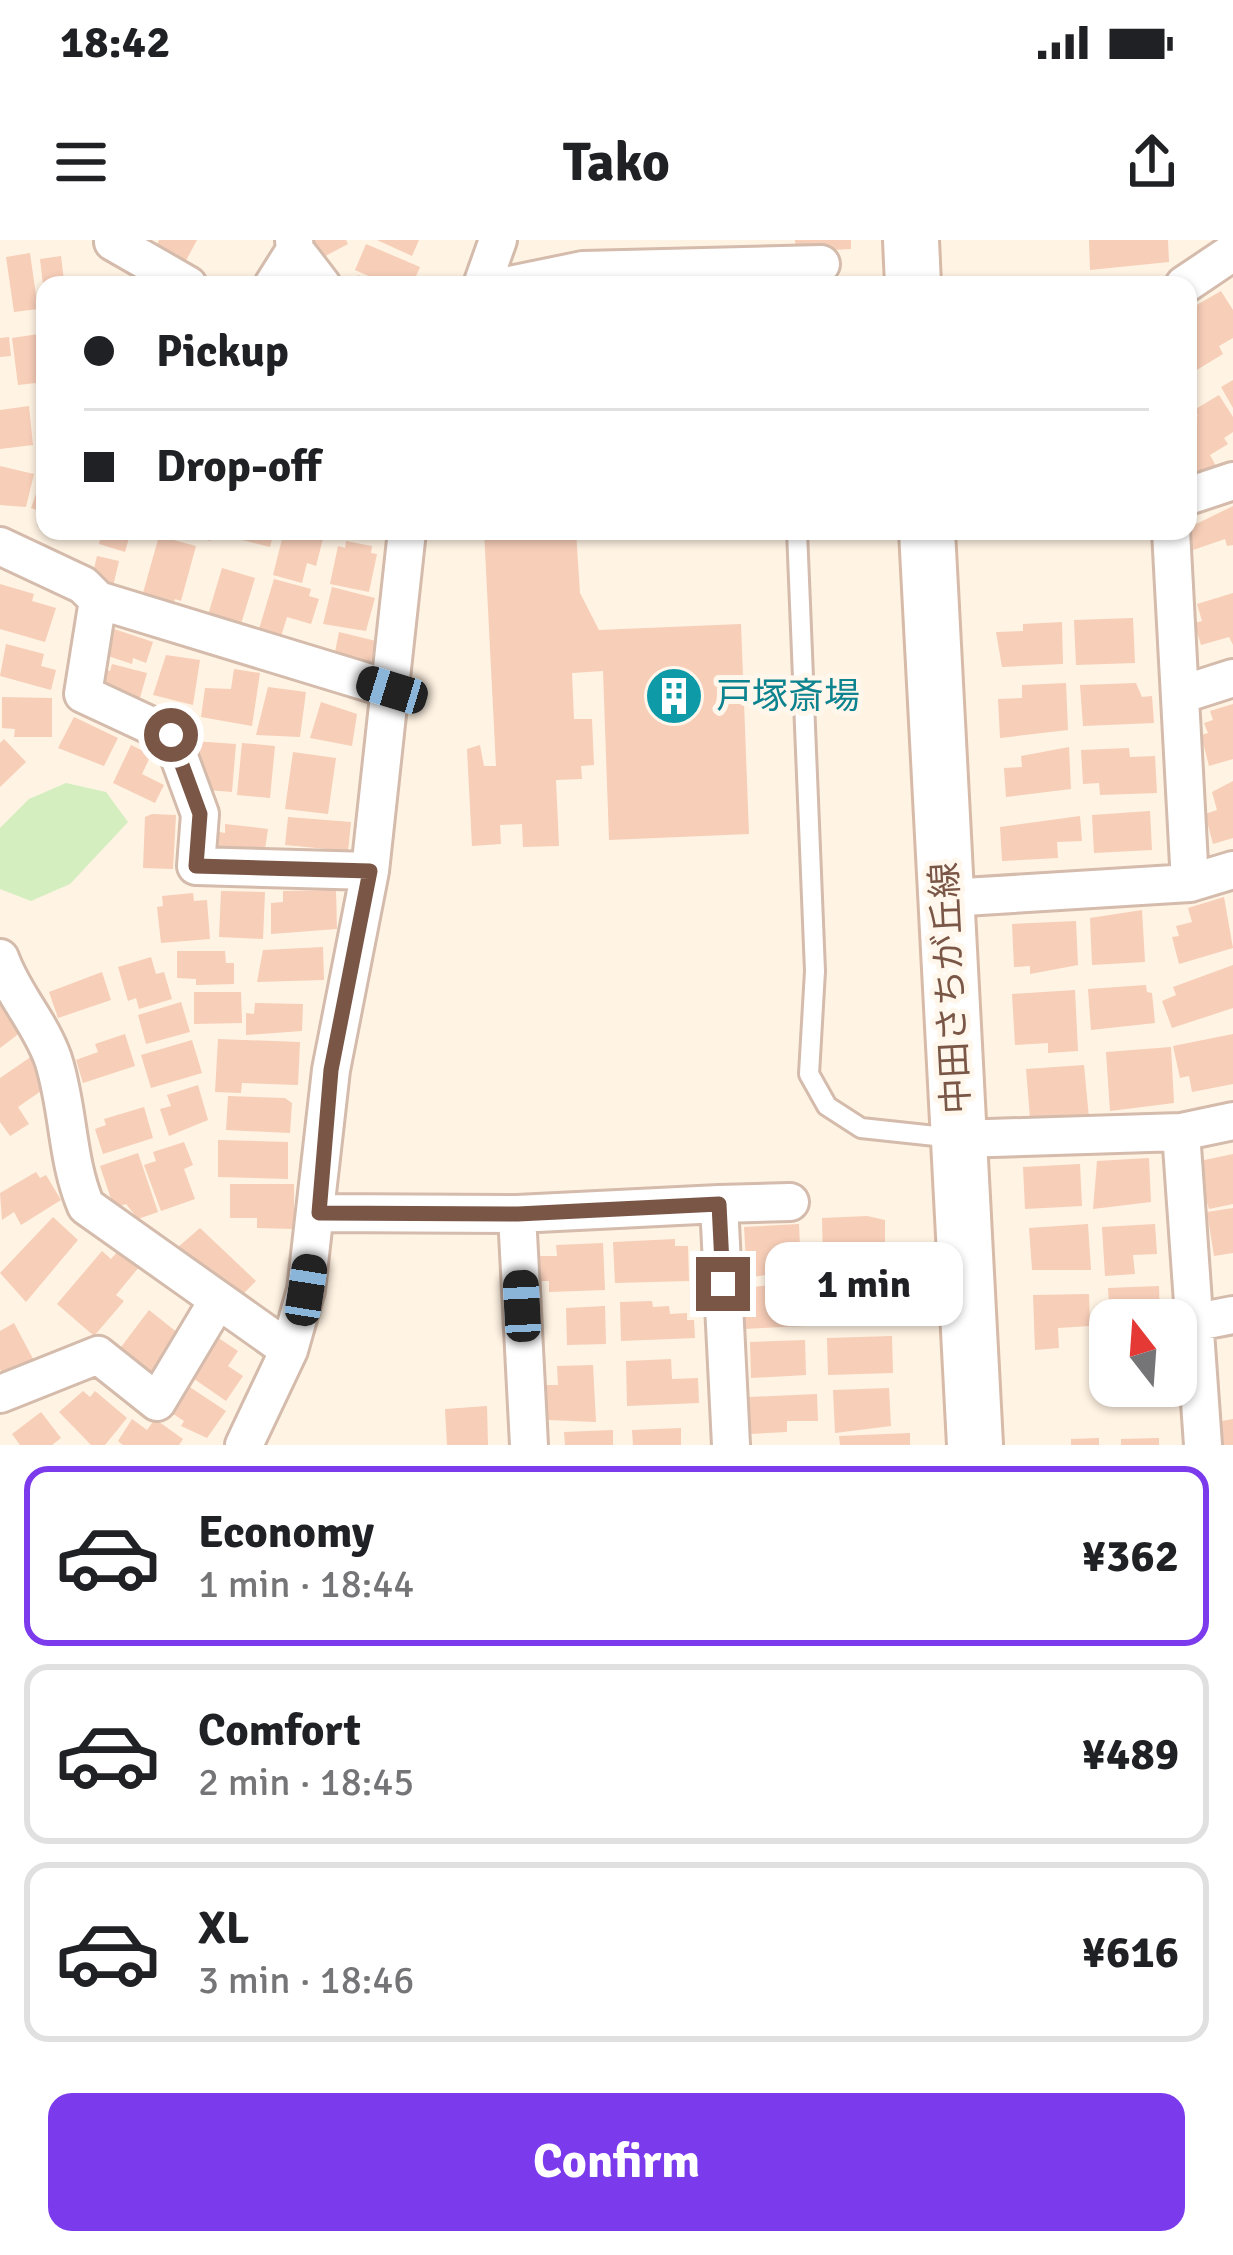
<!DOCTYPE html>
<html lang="en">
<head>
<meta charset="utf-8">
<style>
	body { margin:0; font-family:Signika,"Noto Sans JP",sans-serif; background:#f2f2f2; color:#202124; height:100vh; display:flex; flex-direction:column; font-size:45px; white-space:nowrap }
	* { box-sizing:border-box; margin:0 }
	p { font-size:39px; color:#757577 }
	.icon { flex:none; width:66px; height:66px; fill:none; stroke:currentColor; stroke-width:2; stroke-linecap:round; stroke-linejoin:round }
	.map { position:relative; height:1205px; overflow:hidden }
	.side { display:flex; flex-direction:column; background:#fff; flex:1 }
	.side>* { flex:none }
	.guide { position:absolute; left:36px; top:36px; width:1161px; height:264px; border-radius:24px; box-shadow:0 3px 9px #0004; display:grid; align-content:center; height:264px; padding:0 48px; background:#fff }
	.needle { width:78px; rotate:343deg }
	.controls { position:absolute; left:1089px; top:1059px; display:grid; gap:24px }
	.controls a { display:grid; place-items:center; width:108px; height:108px; border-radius:24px; background:#fff; box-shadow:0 3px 9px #0004; font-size:60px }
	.end { position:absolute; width:54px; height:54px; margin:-27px; border:15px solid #7a5646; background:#fff; box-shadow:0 0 0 6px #fff }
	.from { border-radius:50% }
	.bubble { position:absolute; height:84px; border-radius:24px; background:#fff; box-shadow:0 3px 9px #0004; font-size:39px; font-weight:700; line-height:84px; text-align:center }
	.car { position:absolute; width:36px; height:72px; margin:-36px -18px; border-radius:15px; box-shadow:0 0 9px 3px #0007; background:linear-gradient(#222 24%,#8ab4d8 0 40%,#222 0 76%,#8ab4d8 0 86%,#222 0) }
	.guide b { display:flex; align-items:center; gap:42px; height:114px; font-size:45px }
	.guide b+b { border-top:3px solid #e0e0e0 }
	.guide i { width:30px; height:30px; background:#202124 }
	ul { padding:21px 0 0; list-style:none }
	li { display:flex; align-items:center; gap:36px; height:180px; margin:0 24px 18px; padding:0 24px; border:6px solid #e0e0e0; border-radius:24px }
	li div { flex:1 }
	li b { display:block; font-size:45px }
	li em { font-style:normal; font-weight:700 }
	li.active { border-color:#7c3aed }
	li>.icon { width:108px; height:108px; stroke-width:1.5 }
	.primary-button { display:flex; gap:24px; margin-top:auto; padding:24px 48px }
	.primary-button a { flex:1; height:138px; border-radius:24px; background:#7c3aed; color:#fff; font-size:48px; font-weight:700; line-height:138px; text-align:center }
	.status { display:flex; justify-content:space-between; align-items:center; height:84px; padding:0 60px; background:#fff; direction:ltr }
	.status svg { height:33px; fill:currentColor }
	header { display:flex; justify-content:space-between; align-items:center; height:156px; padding:0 48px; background:#fff; font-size:54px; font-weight:700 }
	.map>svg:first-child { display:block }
</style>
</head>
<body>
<div class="status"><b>18:42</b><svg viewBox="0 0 49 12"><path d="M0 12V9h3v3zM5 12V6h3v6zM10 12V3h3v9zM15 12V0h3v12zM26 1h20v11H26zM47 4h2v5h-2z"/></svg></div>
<header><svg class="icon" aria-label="menu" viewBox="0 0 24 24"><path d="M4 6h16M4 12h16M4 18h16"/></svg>Tako<svg class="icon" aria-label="share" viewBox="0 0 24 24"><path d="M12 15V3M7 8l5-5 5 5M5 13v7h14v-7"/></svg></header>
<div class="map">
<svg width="1233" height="1205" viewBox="0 0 1233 1205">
	<rect width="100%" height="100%" fill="#fff3e3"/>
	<path fill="#d4eec0" d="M66,543L106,552L128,582L70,644L31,661L0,649V588L29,559Z"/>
	<path fill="#f7ceb8" d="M159,0H197L183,26L154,11Z
		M305,0H346L348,4L316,21Z
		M377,0H419L412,16Z
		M795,0H851V9L796,12Z
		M1089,0H1168L1169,22L1090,30Z
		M366,4L420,27L412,45H389L355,30Z
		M30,13L38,69L14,72L6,17Z
		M61,16L64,41L75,40L76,45H43L40,19Z
		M358,35L380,45H353Z
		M1221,51L1233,70V98L1219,106L1223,114L1195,131L1188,118V70Z
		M45,93V142L18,145L12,98Z
		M9,97L11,116L0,117V98Z
		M1233,140V168L1221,147Z
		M1219,155L1233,177V192L1224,198L1228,204L1210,215L1216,226L1198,238L1188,223V208L1195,203L1188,183L1198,176L1194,170Z
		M29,166L33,205L0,209V170Z
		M0,226L34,234L26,267L0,265Z
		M45,228V289L37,286L42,272L31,268Z
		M1233,266V305L1227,306L1225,299L1193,310L1188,288Z
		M102,291H131L125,312L99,304Z
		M180,291H213L210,301Z
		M224,291H274L270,307L223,295Z
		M284,291H325L316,326L307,323L302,343L273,335Z
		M484,291H576L580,353L599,390L741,384L749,594L609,600L603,431L572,433L574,479H592L594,525L581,526L582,539L556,540L559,606L523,607L522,584L500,585L501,604L472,606L467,509L480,505L484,526H496Z
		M159,296L196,306L181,361L175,359L172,368L141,360Z
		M346,301L372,306L371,313L377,314L369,352L330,344L338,306L345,308Z
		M97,316L119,321L111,355L89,350Z
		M222,328L255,338L241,384L208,375Z
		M274,339L311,349L309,356L319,359L311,384L287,377L278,406L256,399Z
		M0,344L34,354L32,361L56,368L45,402L0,389Z
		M332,347L375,358L366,391L323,384Z
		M1233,353V405L1229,397L1201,405L1194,383L1202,381L1197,364Z
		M1133,378L1135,423L1076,425L1074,380Z
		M1062,382L1063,424L1002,427L996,392L1023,391V384Z
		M105,386L153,402L146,423L133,418L132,424L96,412Z
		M339,392L376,401L368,434L332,427Z
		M6,404L44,414L41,426L56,430L51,450L0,436Z
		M166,415L200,420L193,465L153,455Z
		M112,424L147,433L139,461L91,448L97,428L110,431Z
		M234,429L260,433L252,486L201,477L205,448L231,449Z
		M1066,443L1068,490L1000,498L998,459L1022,458V445Z
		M1136,443L1142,457L1152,456L1154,483L1083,486L1080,445Z
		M268,447L306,452L300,497L256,495Z
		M2,457L52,458V497H14L15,489L2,488Z
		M321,462L357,474L352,506L310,498Z
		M1233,464V519L1209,526L1201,495L1208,493L1204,483L1213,480L1210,471Z
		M74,477L118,498L104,526L58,508Z
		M4,499L26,522L0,547V503Z
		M193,501L236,504L232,552L207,550L208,541L196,540Z
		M242,503L275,506L270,558L237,555Z
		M131,505L151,515L142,534L164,545L155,563L113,543Z
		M1069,507L1071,549L1006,557L1004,528L1022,527L1021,516Z
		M1129,508L1130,517L1155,516L1157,553L1100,555L1099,543L1083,544L1081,510Z
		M293,512L336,518L328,574L285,569Z
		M1233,541V598L1213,604L1205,574L1217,570L1212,552Z
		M1150,571L1152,610L1094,613L1092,575Z
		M152,574L176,575L173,629L143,628L145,577Z
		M1080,576L1082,601L1057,602L1058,618L1002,621L1000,587Z
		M288,577L351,582L348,611L285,605Z
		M225,584L268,589L264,616L211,614L214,591L225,593Z
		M336,650L337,689L271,694V663L283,662V651Z
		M221,651L265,652L263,699L219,697Z
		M193,653L194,661L207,660L210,699L161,703L157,667L163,666L162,656Z
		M1224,657L1233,708L1179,724L1172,697L1179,696L1176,686L1192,682L1188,668Z
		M1142,670L1145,722L1092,725L1090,678Z
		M1076,681L1078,725L1030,734V726L1014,727L1012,684Z
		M323,707L324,740L257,742L263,710Z
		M177,711H225L226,723H234V744L196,745V739L177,738Z
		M151,717L156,734L164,732L172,759L139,769L136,758L128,761L118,727Z
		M1233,725V768L1172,788L1162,761L1176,755L1173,747Z
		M102,732L111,760L58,778L49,752Z
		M1146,745L1147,752L1152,753L1155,783L1091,790L1088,749Z
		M1075,750L1078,811L1048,813V803L1015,805L1012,754Z
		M194,752H241L242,783L194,784Z
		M0,758L29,786L0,808Z
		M181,762L190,792L146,804L138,775Z
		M255,763L303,764L302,791L246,795V773L254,774Z
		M125,794L135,826L83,843L76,820L98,812L95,804Z
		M1233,794V844L1192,852L1189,836L1180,838L1173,806Z
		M218,799L300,802L298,845L242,843L241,853L215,852Z
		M192,800L202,833L151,848L141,815Z
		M1171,807L1174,863L1110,871L1106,812Z
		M35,814L54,842L18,867L29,884L10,896L0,882V838Z
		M1084,825L1089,878H1030L1026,829Z
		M198,845L208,880L169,896L160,869L171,866L167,855Z
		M228,856L285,858L292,863L290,893L226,890Z
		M144,867L153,898L103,914L95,889L106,885L104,879Z
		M218,900L288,902V939L218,937Z
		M184,902L193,925L184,929L195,959L161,971L144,925L156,921L153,912Z
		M138,913L158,972L138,979L126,964L114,968L100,926Z
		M1233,914V964L1209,969L1195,922Z
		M1149,918L1151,962L1093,969L1097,921Z
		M1080,924L1082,966L1025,969L1023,927Z
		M36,932L40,938L46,935L61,960L21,985L14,972L2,980L0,953Z
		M230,944H294V989L257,988V978H230Z
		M1233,968V1013L1214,1016L1207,972Z
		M867,976L885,980V1020L823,1021L822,978Z
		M53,977L78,1000L26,1062L0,1033Z
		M799,984L801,1029L747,1038L744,987Z
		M1088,984L1091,1030H1032L1029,988Z
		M1155,984L1157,1014L1133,1015L1135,1034L1105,1036L1102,987Z
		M200,988L256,1041L241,1056L170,1014Z
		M675,999V1006H688L689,1041L615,1043L613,1002Z
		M603,1003L605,1050L549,1052V1041H540L539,1016H557L556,1005Z
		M119,1010L139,1027L116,1055L124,1061L94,1096L57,1064L102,1011L111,1019Z
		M873,1037L874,1052L881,1051L882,1078L826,1079L825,1038Z
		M804,1042L805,1086L743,1089L742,1048Z
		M1159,1046L1160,1080H1110L1108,1048Z
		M1089,1054L1090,1086L1058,1088L1059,1108L1035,1110L1033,1055Z
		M652,1061L653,1067L669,1066L670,1074L687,1073V1080H694L695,1098L621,1101L620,1062Z
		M605,1066L606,1104L567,1105L566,1068Z
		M149,1070L183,1097L147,1144L112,1119Z
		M14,1083L38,1128L7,1143L0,1129V1091Z
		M214,1095L238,1111L228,1126L243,1136L226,1161L187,1134Z
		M892,1096L893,1133L828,1135L827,1098Z
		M805,1100L806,1135L751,1138L750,1102Z
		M671,1119L672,1139L698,1138L699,1163L627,1166L626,1121Z
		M593,1125L596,1182L548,1180L546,1145H558L557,1126Z
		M179,1140L226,1171L207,1198L181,1186L184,1181L161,1166Z
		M1110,1146H1162V1154L1109,1156Z
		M889,1148L891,1186L835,1193L833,1150Z
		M83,1151L90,1157L95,1151L127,1178L105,1205H91L59,1172Z
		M817,1154L818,1181H787V1192L750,1194L749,1157Z
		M487,1166L488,1205H447L445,1169Z
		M41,1172L61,1198L52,1205H20L12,1194Z
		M132,1179L147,1190L155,1179L183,1199L179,1205H123L118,1201Z
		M1233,1179V1205H1220L1216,1182Z
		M681,1188V1205H633L632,1190Z
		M613,1190V1205H565L564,1192Z
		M910,1193V1205H840L839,1196Z
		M1099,1198V1205H1071V1199Z
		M1159,1198V1205H1121V1199Z"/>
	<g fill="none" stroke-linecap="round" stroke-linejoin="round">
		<g stroke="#d4bbab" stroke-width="24">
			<path id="lane" d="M797,291L815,731L809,834L827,866L861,888L954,898"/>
		</g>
		<g stroke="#d4bbab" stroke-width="42">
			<path id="street" d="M113,2L188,45
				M295,10L322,45
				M273,45L295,10L294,0
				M482,45L498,0
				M510,45L583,30L821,24
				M1184,45L1233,12
				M1188,256L1233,241
				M1171,291L1190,643
				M0,306L83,345L98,360L393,450
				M98,360L83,454L171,495L200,574L196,626L370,631
				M1183,454L1233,438
				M948,658L1190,643L1233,630
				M0,718C13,755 40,782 53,819C69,868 66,919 86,966L289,1110
				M1181,892L1203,1205
				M958,899L1181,892L1233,881
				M719,964L790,962
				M319,973L517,974L719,964L731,1205
				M517,974L529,1205
				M1197,1082L1233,1075
				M0,1154L98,1115L157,1162L218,1060
				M244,1205L289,1110L306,1050L331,830L370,631L407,291"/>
		</g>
		<g stroke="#d7bba8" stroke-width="60">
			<path id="secondary" d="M911,0L913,45
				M927,291L975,1205"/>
		</g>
		<use href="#lane" stroke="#fff" stroke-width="18"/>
		<use href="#street" stroke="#fff" stroke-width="36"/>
		<use href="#secondary" stroke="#fff" stroke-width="54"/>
	</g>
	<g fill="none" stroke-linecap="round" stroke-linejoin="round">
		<path stroke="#7a5646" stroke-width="15" d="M171,495L200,574L196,626L370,631L331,830L319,973L518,974L719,964L723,1044"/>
	</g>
	<defs>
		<g id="building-disc" transform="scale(3)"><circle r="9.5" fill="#0f9aa8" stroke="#fff7ec"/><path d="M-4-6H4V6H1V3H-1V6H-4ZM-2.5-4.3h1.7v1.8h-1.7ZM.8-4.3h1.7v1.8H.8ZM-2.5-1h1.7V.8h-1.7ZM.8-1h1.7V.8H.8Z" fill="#fff"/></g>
	</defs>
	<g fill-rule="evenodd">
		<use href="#building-disc" x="674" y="456"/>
	</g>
	<g text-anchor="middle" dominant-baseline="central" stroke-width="10" stroke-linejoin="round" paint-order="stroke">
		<g font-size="36" fill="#0d838f" stroke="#fff7ec" text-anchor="start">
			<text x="716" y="456">戸塚斎場</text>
		</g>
		<g font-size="36" fill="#7a5646" stroke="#fff7ec">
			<text transform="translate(951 748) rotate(-93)">中田さちが丘線</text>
		</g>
	</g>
</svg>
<div class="controls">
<a><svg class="needle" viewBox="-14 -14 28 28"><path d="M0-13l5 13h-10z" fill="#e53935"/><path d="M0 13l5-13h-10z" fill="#757577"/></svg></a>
</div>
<i class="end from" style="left:171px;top:495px"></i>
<i class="end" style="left:723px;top:1044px"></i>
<div class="bubble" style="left:765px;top:1002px;width:198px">1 min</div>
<i class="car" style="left:392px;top:450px;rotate:287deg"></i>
<i class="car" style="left:306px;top:1050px;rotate:9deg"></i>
<i class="car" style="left:522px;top:1066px;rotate:357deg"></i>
<div class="guide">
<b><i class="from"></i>Pickup</b>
<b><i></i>Drop-off</b>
</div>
</div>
<section class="side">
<ul>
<li class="active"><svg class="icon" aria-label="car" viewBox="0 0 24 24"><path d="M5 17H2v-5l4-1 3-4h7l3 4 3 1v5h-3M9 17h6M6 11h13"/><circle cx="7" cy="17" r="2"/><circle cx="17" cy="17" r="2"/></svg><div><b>Economy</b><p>1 min · 18:44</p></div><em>¥362</em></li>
<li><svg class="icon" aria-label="car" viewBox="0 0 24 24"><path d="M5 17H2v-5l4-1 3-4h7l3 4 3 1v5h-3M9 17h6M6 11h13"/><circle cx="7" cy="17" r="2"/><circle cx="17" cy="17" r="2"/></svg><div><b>Comfort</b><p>2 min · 18:45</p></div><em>¥489</em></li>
<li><svg class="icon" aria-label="car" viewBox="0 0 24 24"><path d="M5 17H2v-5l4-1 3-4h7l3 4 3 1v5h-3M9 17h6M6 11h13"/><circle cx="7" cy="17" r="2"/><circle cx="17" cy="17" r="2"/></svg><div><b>XL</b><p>3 min · 18:46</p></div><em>¥616</em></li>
</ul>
<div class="primary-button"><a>Confirm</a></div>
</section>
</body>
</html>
